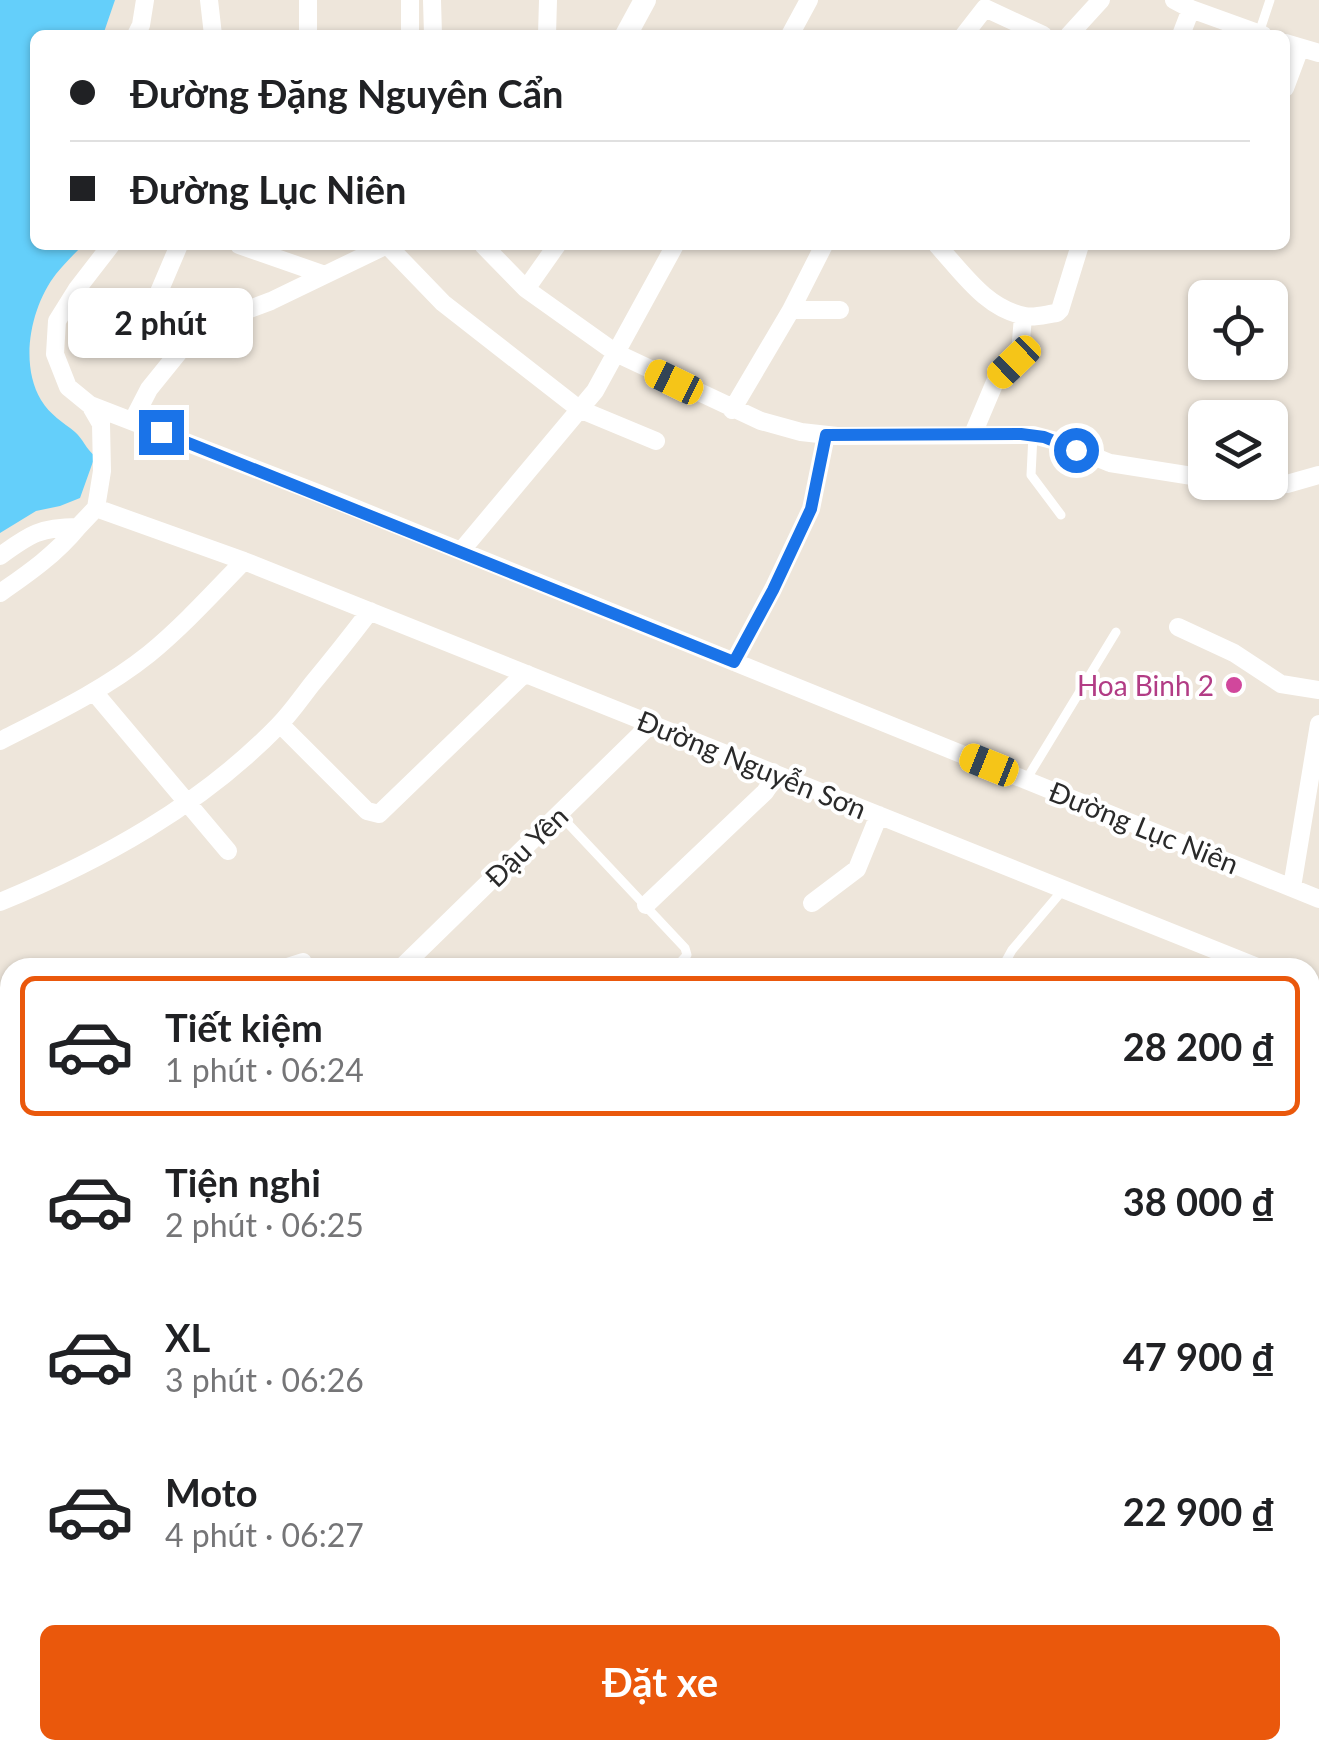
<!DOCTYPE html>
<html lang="vi">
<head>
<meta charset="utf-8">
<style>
	body { margin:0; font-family:Lato,sans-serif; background:#f2f2f2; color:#202124; height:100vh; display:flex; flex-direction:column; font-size:38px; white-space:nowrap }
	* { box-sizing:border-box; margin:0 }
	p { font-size:32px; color:#757577 }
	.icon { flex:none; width:55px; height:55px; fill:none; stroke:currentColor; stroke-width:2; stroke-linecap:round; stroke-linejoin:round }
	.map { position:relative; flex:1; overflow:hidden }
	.panel { position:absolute; left:0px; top:958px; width:1320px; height:802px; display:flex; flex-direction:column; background:#fff; border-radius:30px 30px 0 0; box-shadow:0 2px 8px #0004 }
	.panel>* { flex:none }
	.guide { position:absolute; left:30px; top:30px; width:1260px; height:220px; border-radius:15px; box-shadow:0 2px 8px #0004; display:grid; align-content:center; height:220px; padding:0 40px; background:#fff }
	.tools { position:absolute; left:1188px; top:280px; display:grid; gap:20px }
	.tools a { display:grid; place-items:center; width:100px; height:100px; border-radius:15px; background:#fff; box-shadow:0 2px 8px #0004; font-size:50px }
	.end { position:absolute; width:45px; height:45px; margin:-22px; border:12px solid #1a73e8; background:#fff; box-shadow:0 0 0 5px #fff }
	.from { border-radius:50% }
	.bubble { position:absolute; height:70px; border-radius:15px; background:#fff; box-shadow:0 2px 8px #0004; font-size:32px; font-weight:700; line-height:70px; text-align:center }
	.car { position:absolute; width:30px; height:60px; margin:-30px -15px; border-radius:12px; box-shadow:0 0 8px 2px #0007; background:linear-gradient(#f5c518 24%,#345 0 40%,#f5c518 0 76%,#345 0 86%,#f5c518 0) }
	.guide b { display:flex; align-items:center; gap:35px; height:95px; font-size:38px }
	.guide b+b { border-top:2px solid #e0e0e0 }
	.guide i { width:25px; height:25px; background:#202124 }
	ul { padding:18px 0 0; list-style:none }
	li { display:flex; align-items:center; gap:30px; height:140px; margin:0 20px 15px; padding:0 20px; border:5px solid transparent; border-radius:15px }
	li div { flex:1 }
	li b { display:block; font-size:38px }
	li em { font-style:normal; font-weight:700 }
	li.current { border-color:#ea580c }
	li>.icon { width:90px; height:90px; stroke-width:1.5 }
	.action { display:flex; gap:20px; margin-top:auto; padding:20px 40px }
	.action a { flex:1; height:115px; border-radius:15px; background:#ea580c; color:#fff; font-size:40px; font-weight:700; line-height:115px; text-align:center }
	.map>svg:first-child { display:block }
</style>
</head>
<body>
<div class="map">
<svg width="1319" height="1759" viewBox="0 0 1319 1759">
	<rect width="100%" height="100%" fill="#eee6db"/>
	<path fill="#64cffa" d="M0,0H115L103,35H35V245H83C74,254 64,264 56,274C31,306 19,363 41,400C50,415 63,422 75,432C83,439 86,449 95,456L80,498L60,506L36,511L0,533Z"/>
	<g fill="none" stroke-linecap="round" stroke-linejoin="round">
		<path stroke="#fff" stroke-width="9" d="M1259,33L1270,0
			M1033,435L1031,475L1061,515
			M1026,780L1116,632
			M559,814L685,948L687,955L675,968
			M1002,968L1012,950L1062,891
			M1310,1542L1319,1547
			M446,1750L448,1759"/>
		<path stroke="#fff" stroke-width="18" d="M209,0L213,35
			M308,0V35
			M432,0L433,35
			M1174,0L1191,9L1263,35
			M136,35L141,25L145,0
			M410,35V0
			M547,35L548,0
			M790,35L809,0
			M964,35L985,8L1043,35
			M1069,35L1101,0
			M1181,35L1191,9
			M1285,43L1319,53
			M1285,88L1300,48
			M239,245L325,275
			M387,245L443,303L579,409L656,441
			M483,245L526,289L616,353L761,421L801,432L837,436L1033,435L1056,441L1110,463L1205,478
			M937,245C962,272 986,309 1025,316C1035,318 1047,314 1057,313L1060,310L1080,245
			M526,289L557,245
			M153,306L179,245
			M791,310H840
			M90,405L320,494L1319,899
			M732,410L791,310L824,245
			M133,420L149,389L191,337L221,320L271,301L387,245
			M973,434L995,382L1020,354L1023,316
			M1239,482L1287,484L1319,475
			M96,508L244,561L1260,968
			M461,551L595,391L675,245
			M0,556C30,534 41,527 78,527L96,508L102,471L101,424L90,405L68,387L55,354L57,321L77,289L111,245
			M0,593C29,573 56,554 78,527
			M1178,627L1234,653L1281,684L1319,690
			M734,662L773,589L811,509L826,435
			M94,692L228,851
			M280,724L367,811L379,814L520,678L527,674
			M0,741C51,715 104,690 149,654C183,626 213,593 244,561
			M1292,887L1319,724
			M0,902C102,860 200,806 278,726C291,713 301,698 312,684C332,660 351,636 370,611
			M812,903L857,869L879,815
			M646,905L765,792L775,777L773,772
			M284,968L303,962
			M401,968L651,724
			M1310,987L1319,991
			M0,1052L10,1049
			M0,1163L10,1160
			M1310,1222L1319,1227
			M0,1274L10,1271
			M0,1402L10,1400
			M0,1488L10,1485
			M0,1540L10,1564
			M0,1579L10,1576
			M1310,1718L1319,1706
			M69,1750L72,1759
			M960,1750L963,1759
			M1217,1759L1230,1757L1271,1759"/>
		<path stroke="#fff" stroke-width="22" d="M626,35L645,0"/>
		<path stroke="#fdd950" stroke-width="28" d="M1310,1328L1319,1320
			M1310,1348H1319
			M1310,1479L1319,1478
			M182,1759L209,1750
			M312,1759L340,1750"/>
	</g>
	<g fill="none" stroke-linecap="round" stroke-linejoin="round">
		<path stroke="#1a73e8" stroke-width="12" d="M161,432L734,662L773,590L811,509L826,435L1021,434L1044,437L1076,450"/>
	</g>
	<circle fill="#d1479c" stroke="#fff" stroke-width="4" cx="1234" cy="685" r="10"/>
	<g text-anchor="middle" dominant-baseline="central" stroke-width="8" stroke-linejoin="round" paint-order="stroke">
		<g font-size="28" fill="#b23c85" stroke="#fff" text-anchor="end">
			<text x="1214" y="685">Hoa Binh 2</text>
		</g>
		<g font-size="28" fill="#2a2a2a" stroke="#fff">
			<text transform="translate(752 764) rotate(22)">Đường Nguyễn Sơn</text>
			<text transform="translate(1144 827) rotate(22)">Đường Lục Niên</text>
			<text transform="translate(526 846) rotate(-44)">Đậu Yên</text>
		</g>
	</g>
</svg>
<div class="tools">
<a><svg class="icon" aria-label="locate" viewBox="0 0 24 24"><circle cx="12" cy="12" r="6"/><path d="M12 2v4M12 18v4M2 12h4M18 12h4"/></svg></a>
<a><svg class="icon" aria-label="layers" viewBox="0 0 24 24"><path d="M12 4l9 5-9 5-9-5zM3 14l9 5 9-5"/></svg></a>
</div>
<i class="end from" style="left:1076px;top:450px"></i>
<i class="end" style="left:161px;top:432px"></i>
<div class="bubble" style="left:68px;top:288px;width:185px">2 phút</div>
<i class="car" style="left:1014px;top:362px;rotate:226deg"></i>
<i class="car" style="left:674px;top:382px;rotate:296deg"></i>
<i class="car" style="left:989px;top:765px;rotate:292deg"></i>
<div class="guide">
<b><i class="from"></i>Đường Đặng Nguyên Cẩn</b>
<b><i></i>Đường Lục Niên</b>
</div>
<section class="panel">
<ul>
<li class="current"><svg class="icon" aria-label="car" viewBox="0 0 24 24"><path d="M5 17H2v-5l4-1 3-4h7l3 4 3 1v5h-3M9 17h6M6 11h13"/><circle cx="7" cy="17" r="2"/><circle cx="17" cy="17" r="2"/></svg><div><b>Tiết kiệm</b><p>1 phút · 06:24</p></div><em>28 200 ₫</em></li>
<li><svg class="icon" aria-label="car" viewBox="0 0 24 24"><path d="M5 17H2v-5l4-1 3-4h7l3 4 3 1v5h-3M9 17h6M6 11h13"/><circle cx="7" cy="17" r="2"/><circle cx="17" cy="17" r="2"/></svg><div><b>Tiện nghi</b><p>2 phút · 06:25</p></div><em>38 000 ₫</em></li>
<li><svg class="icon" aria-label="car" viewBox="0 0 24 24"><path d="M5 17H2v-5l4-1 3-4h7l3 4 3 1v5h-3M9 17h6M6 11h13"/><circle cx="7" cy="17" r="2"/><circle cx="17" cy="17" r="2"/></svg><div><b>XL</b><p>3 phút · 06:26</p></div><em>47 900 ₫</em></li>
<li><svg class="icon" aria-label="car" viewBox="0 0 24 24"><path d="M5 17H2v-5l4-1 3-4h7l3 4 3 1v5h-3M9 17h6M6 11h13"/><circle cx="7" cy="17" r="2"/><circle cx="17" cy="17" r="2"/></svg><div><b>Moto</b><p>4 phút · 06:27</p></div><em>22 900 ₫</em></li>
</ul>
<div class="action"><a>Đặt xe</a></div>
</section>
</div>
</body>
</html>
